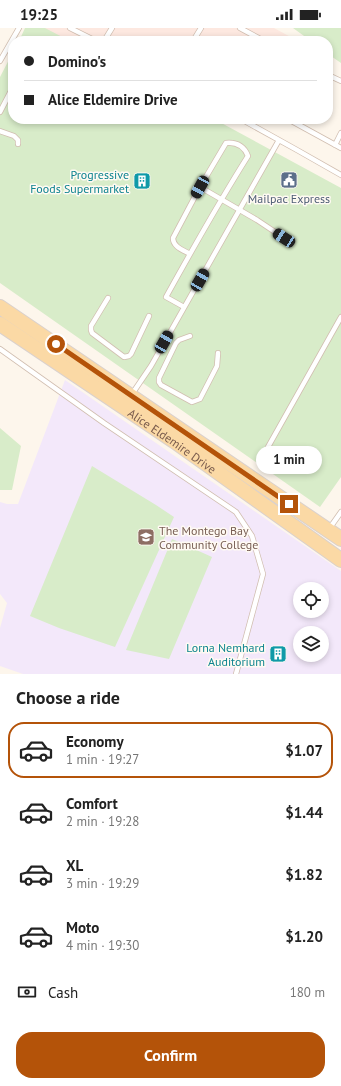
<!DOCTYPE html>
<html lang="en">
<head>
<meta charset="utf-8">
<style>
	body { margin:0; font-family:"PT Sans",sans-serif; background:#f6f6f6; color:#222; height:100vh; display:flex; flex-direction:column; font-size:15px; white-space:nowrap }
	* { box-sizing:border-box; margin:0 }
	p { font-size:13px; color:#767676 }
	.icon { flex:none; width:22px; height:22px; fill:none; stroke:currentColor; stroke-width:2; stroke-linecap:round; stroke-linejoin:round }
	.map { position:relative; height:646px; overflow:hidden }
	.side { display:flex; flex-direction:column; background:#fff; flex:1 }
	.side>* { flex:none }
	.banner { position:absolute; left:8px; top:8px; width:325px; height:88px; border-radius:16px; box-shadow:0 2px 6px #0003; display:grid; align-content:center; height:88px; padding:0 16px; background:#fff }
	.buttons { position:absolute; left:293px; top:554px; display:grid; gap:8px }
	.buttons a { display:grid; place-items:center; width:36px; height:36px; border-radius:50%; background:#fff; box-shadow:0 2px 6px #0003; font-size:20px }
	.end { position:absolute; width:18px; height:18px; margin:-9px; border:5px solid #b45309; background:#fff; box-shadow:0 0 0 2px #fff }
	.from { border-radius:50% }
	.bubble { position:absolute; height:28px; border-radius:14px; background:#fff; box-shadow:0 2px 6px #0003; font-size:13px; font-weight:600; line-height:28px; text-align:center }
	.car { position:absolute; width:12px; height:24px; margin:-12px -6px; border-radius:5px; box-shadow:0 0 3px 1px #0007; background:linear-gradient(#222 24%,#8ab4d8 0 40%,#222 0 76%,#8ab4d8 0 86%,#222 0) }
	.banner b { display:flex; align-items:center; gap:14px; height:38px; font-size:15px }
	.banner b+b { border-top:1px solid #e0e0e0 }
	.banner i { width:10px; height:10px; background:#222 }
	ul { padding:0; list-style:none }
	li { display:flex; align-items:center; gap:12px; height:56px; margin:0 8px 6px; padding:0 8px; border:2px solid transparent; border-radius:16px }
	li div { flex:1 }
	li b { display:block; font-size:15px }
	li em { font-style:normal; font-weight:600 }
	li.on { border-color:#b45309 }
	li>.icon { width:36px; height:36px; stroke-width:1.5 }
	h2 { padding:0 16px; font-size:18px; line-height:48px }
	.pay { display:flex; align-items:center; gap:10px; height:44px; padding:0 16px; font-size:15px }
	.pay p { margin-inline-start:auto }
	.button { display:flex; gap:8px; margin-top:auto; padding:8px 16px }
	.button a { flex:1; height:46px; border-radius:16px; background:#b45309; color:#fff; font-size:16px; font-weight:600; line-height:46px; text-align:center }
	.status { display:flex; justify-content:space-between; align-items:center; height:28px; padding:0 20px; background:#fff; direction:ltr }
	.status svg { height:11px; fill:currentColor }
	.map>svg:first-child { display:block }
</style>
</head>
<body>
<div class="status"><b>19:25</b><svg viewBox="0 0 49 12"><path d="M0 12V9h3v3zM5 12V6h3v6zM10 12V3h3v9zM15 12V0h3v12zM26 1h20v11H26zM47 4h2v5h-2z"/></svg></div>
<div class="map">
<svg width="341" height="646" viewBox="0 0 341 646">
	<rect width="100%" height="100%" fill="#fdf6ec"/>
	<path fill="#fde8e0" d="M31,0H274L298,13H23Z"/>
	<path fill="#f3e8fa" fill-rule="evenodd" d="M65,352L341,543V646H23L0,638V600L7,575L0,566V474L7,476H18ZM300,561H322V583H300ZM300,605H322V627H300Z"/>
	<path fill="#d8ecc9" d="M25,0H45L70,13H19Z
		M293,0H341V35L328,26V13H311Z
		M13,24V91H214L341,160V449L320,479L0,255V49Z
		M0,400L21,418L12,462H0Z
		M92,438L156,477L174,489L115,619L59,600L30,588Z
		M172,511L212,529L169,631L126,622Z"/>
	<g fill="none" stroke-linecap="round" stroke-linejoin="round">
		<g stroke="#d1beb0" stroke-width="6">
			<path id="service" d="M70,0L96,13
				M240,0L264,13
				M104,13L112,0
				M193,13L201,0
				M0,33L19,0
				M328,47L341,53
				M0,84L13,59
				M241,91L297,122L341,147
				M288,91L341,120
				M0,103L14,108L18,112V116
				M335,117L341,105
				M200,159L257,192L284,210
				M108,270L91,298V302L92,305L124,329L129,328L131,326L149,288
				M184,279L166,269C192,222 219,174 248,128C244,118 237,114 226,115L200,159L173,210C173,219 183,222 190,226
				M190,308L179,312L176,315L159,350V354L161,357L192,374L200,371L217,338L218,325
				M0,321L104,395L236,484L252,508L263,546L236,646
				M132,366L151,338L279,112
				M268,419L341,289
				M329,501L341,484"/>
		</g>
		<g stroke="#dad1cd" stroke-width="16">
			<g id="primary">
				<path d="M0,279L341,511"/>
				<path id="s1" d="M0,296L174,413L341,532"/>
			</g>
		</g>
		<use href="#service" stroke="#fff" stroke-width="4.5"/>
		<use href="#primary" stroke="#fbd9a5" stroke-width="14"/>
	</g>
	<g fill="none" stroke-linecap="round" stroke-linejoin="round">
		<path stroke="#b45309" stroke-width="5" d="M56,316L289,476"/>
	</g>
	<defs>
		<g id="civic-square" transform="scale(0.9)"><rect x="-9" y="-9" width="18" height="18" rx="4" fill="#5c6f8a" stroke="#fffaf3"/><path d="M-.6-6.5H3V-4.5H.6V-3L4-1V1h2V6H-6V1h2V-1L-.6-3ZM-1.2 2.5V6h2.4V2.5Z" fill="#fff"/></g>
		<g id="building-square" transform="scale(0.9)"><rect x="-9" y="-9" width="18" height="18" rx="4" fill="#0f9aa8" stroke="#fffaf3"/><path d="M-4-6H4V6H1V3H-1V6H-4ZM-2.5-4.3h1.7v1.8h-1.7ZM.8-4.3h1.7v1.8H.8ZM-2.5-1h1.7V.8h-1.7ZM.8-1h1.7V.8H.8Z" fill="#fff"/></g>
		<g id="university-square" transform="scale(0.9)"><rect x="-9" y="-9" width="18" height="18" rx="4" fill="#8d6e63" stroke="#fffaf3"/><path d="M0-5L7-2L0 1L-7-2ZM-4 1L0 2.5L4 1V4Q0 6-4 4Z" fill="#fff"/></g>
	</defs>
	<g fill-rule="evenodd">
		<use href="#civic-square" x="289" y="152"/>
		<use href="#building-square" x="142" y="153"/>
		<use href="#university-square" x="146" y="509"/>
		<use href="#building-square" x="278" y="626"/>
	</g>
	<g text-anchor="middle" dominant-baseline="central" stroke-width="3" stroke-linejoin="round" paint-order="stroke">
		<g font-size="12" fill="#0d838f" stroke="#fffaf3" text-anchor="end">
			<text x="129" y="146">Progressive<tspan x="129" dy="14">Foods Supermarket</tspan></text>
			<text x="265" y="619">Lorna Nemhard<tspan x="265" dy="14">Auditorium</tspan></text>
		</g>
		<g font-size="12" fill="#4e5e75" stroke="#fffaf3">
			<text x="289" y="170">Mailpac Express</text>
		</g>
		<g font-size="12" fill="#7a5c4d" stroke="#fffaf3">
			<text stroke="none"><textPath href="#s1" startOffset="208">Alice Eldemire Drive</textPath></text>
		</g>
		<g font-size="12" fill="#785e54" stroke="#fffaf3" text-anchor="start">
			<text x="159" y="502">The Montego Bay<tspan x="159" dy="14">Community College</tspan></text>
		</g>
	</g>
</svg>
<div class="buttons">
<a><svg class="icon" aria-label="locate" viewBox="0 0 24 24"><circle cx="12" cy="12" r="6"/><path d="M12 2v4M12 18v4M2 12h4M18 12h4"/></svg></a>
<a><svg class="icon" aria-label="layers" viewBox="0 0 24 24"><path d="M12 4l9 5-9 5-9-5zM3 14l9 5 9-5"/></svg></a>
</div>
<i class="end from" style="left:56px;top:316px"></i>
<i class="end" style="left:289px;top:476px"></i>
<div class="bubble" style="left:256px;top:418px;width:66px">1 min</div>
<i class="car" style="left:200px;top:159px;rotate:209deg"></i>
<i class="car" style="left:284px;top:210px;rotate:303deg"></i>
<i class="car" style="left:200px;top:252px;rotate:30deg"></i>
<i class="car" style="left:164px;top:314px;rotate:30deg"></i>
<div class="banner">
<b><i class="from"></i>Domino's</b>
<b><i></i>Alice Eldemire Drive</b>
</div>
</div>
<section class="side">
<h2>Choose a ride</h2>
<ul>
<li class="on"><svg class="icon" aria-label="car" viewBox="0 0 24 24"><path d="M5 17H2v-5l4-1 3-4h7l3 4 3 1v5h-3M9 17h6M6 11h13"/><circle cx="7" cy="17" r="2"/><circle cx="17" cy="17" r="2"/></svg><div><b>Economy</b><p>1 min · 19:27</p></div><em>$1.07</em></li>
<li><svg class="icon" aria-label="car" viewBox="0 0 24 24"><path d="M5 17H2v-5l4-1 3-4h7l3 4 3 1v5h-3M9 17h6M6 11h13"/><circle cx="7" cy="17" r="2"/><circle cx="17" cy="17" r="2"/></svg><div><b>Comfort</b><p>2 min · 19:28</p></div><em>$1.44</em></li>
<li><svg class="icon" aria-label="car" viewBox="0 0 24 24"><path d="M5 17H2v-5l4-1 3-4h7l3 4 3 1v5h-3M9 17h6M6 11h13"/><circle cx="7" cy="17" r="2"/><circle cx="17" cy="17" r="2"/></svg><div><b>XL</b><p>3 min · 19:29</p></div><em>$1.82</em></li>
<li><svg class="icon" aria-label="car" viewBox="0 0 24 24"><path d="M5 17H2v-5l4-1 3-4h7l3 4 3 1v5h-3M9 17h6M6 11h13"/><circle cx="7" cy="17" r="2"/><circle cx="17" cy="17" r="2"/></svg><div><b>Moto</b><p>4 min · 19:30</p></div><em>$1.20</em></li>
</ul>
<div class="pay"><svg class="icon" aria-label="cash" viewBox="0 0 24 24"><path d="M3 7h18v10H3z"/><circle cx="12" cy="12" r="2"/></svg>Cash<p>180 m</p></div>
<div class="button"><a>Confirm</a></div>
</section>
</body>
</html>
